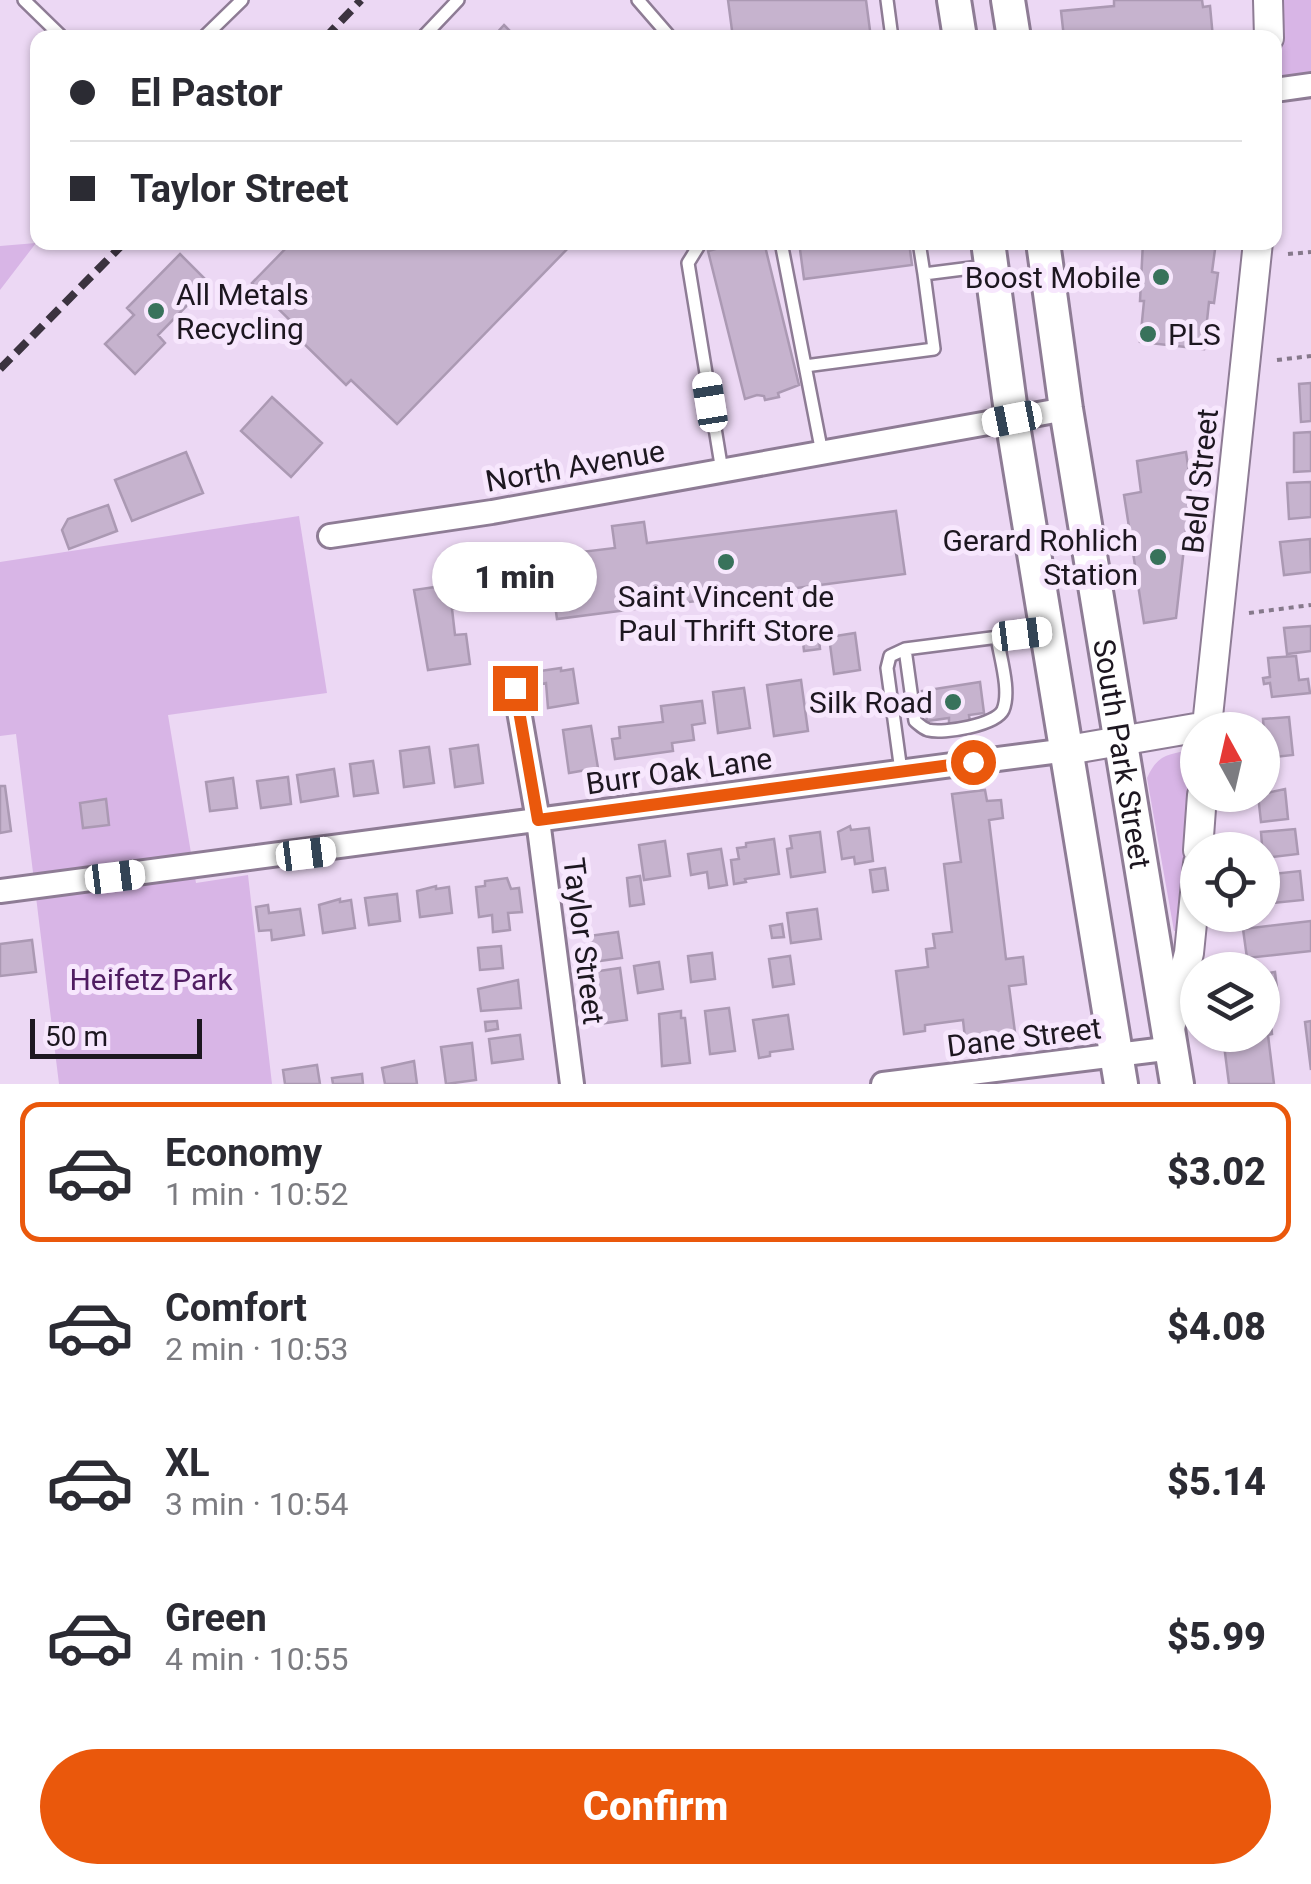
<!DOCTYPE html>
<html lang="en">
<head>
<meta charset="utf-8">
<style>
	body { margin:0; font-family:Roboto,sans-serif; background:#f2f2f3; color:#2b2b33; height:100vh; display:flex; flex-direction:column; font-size:38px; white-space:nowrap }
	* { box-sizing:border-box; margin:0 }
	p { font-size:32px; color:#7c7c81 }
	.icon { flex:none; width:55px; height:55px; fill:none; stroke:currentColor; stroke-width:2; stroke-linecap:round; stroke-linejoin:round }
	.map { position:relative; height:1084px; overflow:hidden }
	.side { display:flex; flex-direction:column; background:#fff; flex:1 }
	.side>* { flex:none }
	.hud { position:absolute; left:30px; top:30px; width:1252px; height:220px; border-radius:20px; box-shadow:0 2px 8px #0004; display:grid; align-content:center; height:220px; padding:0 40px; background:#fff }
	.needle { width:65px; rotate:352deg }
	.controls { position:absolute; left:1180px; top:712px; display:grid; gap:20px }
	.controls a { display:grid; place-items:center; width:100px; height:100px; border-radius:50%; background:#fff; box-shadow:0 2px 8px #0004; font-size:50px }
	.scale { position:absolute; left:30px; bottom:25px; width:172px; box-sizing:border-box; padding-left:10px; border:5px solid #1d1720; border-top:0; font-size:28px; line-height:35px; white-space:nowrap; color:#1d1720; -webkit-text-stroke:8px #f7e7fd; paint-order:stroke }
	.end { position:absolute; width:45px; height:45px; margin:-22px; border:12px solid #ea580c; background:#fff; box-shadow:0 0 0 5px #fff }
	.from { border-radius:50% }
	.bubble { position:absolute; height:70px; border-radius:35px; background:#fff; box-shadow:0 2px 8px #0004; font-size:32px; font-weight:800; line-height:70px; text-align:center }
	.car { position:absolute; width:30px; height:60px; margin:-30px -15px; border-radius:12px; box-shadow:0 0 8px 2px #0007; background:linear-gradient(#fff 24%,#345 0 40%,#fff 0 76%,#345 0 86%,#fff 0) }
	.hud b { display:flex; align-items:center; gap:35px; height:95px; font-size:38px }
	.hud b+b { border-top:2px solid #e1e1e2 }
	.hud i { width:25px; height:25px; background:#2b2b33 }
	ul { padding:18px 0 0; list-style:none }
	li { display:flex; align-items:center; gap:30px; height:140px; margin:0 20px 15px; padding:0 20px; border:5px solid transparent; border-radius:20px }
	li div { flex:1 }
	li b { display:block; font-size:38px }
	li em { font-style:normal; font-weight:800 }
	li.current { border-color:#ea580c }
	li>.icon { width:90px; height:90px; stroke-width:1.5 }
	.button { display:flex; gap:20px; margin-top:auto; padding:20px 40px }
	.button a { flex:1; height:115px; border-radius:60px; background:#ea580c; color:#fff; font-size:40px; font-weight:800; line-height:115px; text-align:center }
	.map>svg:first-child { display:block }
</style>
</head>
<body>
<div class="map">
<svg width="1311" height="1084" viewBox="0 0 1311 1084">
	<rect width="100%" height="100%" fill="#ecd8f4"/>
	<path fill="#d8b5e6" d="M1268,0H1311V85L1275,90V38Z
		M36,243L0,290V246Z
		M299,516L327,693L168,715L196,883L248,875L272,1084H59L16,734L0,736V562Z
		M1192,750L1197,757V768L1181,925L1178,931H1174L1147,778C1157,755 1168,754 1192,750Z"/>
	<path fill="#c6b3ce" stroke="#ab99b3" stroke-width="2.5" d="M728,0H866L871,38H733Z
		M1114,0H1202L1203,7L1210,6L1213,38H1064L1061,11L1114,6Z
		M504,25L517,38H492Z
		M292,242H574L397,424L351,380L346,385L294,334L299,329L252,283Z
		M742,242H764L799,385L778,393L779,397L765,400L764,396L757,395L745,399L708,251Z
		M799,242H909L912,265L804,279Z
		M1143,242H1216L1212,272L1218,273L1214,303L1209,302L1204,349L1140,342L1144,301H1140Z
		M180,254L209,283L158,335L165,343L135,374L105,344L134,315L127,308Z
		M1311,383V421L1301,422L1299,384Z
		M272,397L322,443L291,477L241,431Z
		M1311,432V471L1294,472V433Z
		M186,452L203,493L132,521L115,480Z
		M1186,452L1191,487L1176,618L1144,623L1124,495L1141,492L1137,461Z
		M1311,482V517L1289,519L1287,483Z
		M108,505L117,531L69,549L62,530L68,519Z
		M896,511L905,574L557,619L552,583L543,585L541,569L550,568L548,556L615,548L612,526L644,522L647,543Z
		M1310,539L1311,572L1284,575L1280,542Z
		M456,584L459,608L452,609L455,635L466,634L470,664L428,670L414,590Z
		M1311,626V651L1287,654L1284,628Z
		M818,630L820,649L804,651L802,633Z
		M855,633L860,670L834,674L829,637Z
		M1296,656L1299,680L1308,679L1310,693L1272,697L1270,683L1264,684L1263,678L1270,677L1268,658Z
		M561,668V671L573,669L578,703L548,708L546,683L542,684L540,671Z
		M801,680L808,731L774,736L767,685Z
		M980,682L984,713L969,715L970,722L949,725V718L927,721L922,691Z
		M744,688L750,728L718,733L713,692Z
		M702,701L705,723L692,725L694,740L672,743L673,751L615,759L612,739L620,738L619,727L663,722L661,706Z
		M1289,717L1293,755L1266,758L1263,719Z
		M591,726L598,768L569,773L563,730Z
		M478,745L483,783L455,787L450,749Z
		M429,747L434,783L404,787L400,751Z
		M373,761L378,793L354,796L350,764Z
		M334,769L338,796L301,802L297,775Z
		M288,777L291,804L261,808L257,781Z
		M233,778L237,808L210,811L206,782Z
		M0,786H5L11,831L0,833Z
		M1285,789L1288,819L1261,822L1258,795Z
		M985,790L987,801L1001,800L1003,818L989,820L1006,959L1023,957L1026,984L1009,986L1016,1040L966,1047L963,1020L925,1025V1031L904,1034L896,971L928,967L926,949L935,948L933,934L952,932L944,864L961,862L952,794Z
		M106,799L109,825L83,828L80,803Z
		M850,826L851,830L869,828L873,861L855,864L854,857L842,859L838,832Z
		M1295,829L1298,854L1263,858L1261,832Z
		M820,832L825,872L791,877L787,849L792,848L790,836Z
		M774,839L779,874L745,879L746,882L734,884L731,860L739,859L737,848L746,847V843Z
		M665,841L670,876L644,880L639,845Z
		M721,849L727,885L709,888L707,872L691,875L688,854Z
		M885,868L888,890L873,892L870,870Z
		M1300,871L1303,900L1262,904V875Z
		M640,876L644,904L630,906L627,878Z
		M507,878L511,889L519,888L522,912L508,913L510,930L493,932L492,915L479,917L476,887L485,886V881Z
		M436,886V889L449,887L452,913L420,917L417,891Z
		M397,894L400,921L369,925L365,898Z
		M340,899V902L351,900L355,928L323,933L319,905Z
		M268,905L269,913L300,909L304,935L272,940L271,930L259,931L256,907Z
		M817,909L821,939L791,943L787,913Z
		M1311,921V951L1247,958L1243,929Z
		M782,924L784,937L772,938L770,926Z
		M618,932L622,958L592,962L589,936Z
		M32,940L36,972L0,976V944Z
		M501,946L503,968L480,970L478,948Z
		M712,953L715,979L691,982L688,956Z
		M790,956L794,984L773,987L769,959Z
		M659,962L663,989L638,993L634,966Z
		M620,968L627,1020L599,1024L592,972Z
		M1275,972L1278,997H1272L1275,1016H1270L1272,1034L1268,1035L1274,1084H1229L1224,1045H1230L1228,1035H1262V974Z
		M518,980L521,1008L481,1011L478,989Z
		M729,1008L735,1051L710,1054L705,1011Z
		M681,1011V1018H685L690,1063L662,1066L659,1014Z
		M788,1015L793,1049L770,1052V1056L759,1058L753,1020Z
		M497,1021L498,1029L486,1031L485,1022Z
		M1311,1021V1070L1305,1022Z
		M520,1035L523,1059L492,1063L489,1039Z
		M472,1043L476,1080L446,1084L441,1047Z
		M414,1061L417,1084H385L382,1068Z
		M317,1065L320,1084H285L283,1070Z
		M362,1074L363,1084H333L332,1078Z"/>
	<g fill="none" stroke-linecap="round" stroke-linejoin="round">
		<g stroke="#8e7c95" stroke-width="16">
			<path id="service" d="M24,0L63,38
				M638,0L671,38
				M887,0L892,38
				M203,38L242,0
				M422,38L458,0
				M701,242L688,263L722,471
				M781,242L822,453
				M919,242L924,274
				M805,366L934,349L924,274L987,266
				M905,649L915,721C920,725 922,728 928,730C944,734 996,725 1003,710C1011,691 1000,657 997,637
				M901,771L887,668L890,656L905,649L1046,631"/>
		</g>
		<g stroke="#8e7c95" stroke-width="28">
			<path id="minor" d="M1275,90L1311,85
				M330,536L492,512L1066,409
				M515,688L538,820L572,1084
				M0,891C357,847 712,795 1068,750
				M883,1084L1173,1048"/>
		</g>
		<g stroke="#8e7c95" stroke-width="32">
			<path id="tertiary" d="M1268,0L1269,38
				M1068,750L1207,726L1258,242
				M1198,850L1202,795
				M1170,1028L1189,953L1198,863"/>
		</g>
		<g stroke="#8e7c95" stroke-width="38">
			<g id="primary">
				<path d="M954,0L960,38"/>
				<path d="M1008,0L1014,38"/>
				<path d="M988,242L1012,419L1121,1084"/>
				<path id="s1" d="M1043,242L1066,409L1177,1084"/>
			</g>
		</g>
		<path stroke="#86798b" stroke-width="4" stroke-dasharray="5 5" stroke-linecap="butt" d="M1288,254L1311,252
			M1277,360L1311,356
			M1249,613L1311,605"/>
		<use href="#service" stroke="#fff" stroke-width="11"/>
		<use href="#minor" stroke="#fff" stroke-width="22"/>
		<use href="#tertiary" stroke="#fff" stroke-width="28"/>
		<use href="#primary" stroke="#fff" stroke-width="32"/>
		<path stroke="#3b333f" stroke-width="8" stroke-dasharray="15 8" stroke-linecap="butt" d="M325,38L361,0
			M0,369L125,242"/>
	</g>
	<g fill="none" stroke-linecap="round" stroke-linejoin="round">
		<path stroke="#ea580c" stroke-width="12" d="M515,688L538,820L973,762"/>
	</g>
	<g fill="#38725b" stroke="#f7e7fd" stroke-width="4">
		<circle cx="1161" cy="277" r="10"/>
		<circle cx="156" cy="311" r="10"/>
		<circle cx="1148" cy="334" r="10"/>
		<circle cx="1158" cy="557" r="10"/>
		<circle cx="726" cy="562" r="10"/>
		<circle cx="953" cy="702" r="10"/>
	</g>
	<g text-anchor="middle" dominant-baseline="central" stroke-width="10" stroke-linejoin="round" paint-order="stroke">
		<g font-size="30" fill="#1d1720" stroke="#f7e7fd" text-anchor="end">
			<text x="1141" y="277">Boost Mobile</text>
			<text x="176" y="294" text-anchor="start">All Metals<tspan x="176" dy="34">Recycling</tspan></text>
			<text x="1168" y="334" text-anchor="start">PLS</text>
			<text x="1138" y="540">Gerard Rohlich<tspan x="1138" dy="34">Station</tspan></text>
			<text x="726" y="596" text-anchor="middle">Saint Vincent de<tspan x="726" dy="34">Paul Thrift Store</tspan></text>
			<text x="933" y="702">Silk Road</text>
		</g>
		<g font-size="30" fill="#1d1720" stroke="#f7e7fd">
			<text transform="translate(575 466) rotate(-10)">North Avenue</text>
			<text transform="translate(1200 481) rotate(-84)">Beld Street</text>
			<text stroke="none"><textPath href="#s1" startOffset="518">South Park Street</textPath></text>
			<text transform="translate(679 771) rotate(-8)">Burr Oak Lane</text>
			<text transform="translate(584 941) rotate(83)">Taylor Street</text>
			<text transform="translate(1024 1037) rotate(-7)">Dane Street</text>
		</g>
		<g font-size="30" fill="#501d62" stroke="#f7e7fd">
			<text x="151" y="979">Heifetz Park</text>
		</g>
	</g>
</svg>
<div class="controls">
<a><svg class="needle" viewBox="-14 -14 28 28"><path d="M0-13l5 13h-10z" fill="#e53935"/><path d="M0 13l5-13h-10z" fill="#7c7c81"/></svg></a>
<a><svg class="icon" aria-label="locate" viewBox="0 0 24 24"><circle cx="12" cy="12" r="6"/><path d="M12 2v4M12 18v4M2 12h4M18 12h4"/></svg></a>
<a><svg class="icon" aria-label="layers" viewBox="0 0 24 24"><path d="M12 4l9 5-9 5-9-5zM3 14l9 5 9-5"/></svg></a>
</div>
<div class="scale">50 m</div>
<i class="end from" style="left:973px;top:762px"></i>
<i class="end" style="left:515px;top:688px"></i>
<div class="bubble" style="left:432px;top:542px;width:165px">1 min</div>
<i class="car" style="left:710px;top:402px;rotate:351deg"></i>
<i class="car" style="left:1012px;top:419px;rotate:259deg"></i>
<i class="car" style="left:1022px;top:634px;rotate:83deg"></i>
<i class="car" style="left:306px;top:854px;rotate:83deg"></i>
<i class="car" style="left:115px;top:877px;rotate:83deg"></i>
<div class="hud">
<b><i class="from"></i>El Pastor</b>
<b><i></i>Taylor Street</b>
</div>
</div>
<section class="side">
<ul>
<li class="current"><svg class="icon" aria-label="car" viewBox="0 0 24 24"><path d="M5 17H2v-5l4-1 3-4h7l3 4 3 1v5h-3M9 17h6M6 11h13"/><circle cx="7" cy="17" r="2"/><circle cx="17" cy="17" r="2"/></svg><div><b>Economy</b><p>1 min · 10:52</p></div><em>$3.02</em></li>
<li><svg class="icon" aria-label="car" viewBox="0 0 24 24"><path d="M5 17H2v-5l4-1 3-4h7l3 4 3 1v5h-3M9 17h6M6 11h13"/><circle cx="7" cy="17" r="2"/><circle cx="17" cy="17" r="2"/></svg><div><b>Comfort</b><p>2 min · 10:53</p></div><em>$4.08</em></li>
<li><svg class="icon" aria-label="car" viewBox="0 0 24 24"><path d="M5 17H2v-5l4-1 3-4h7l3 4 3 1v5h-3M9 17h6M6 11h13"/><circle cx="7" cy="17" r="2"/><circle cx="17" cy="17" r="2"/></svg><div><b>XL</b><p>3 min · 10:54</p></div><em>$5.14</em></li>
<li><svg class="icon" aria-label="car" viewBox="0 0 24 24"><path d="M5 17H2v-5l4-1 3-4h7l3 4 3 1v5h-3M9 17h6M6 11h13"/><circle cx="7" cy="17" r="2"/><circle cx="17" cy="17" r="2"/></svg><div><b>Green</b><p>4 min · 10:55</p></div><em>$5.99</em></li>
</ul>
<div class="button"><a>Confirm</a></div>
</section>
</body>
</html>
